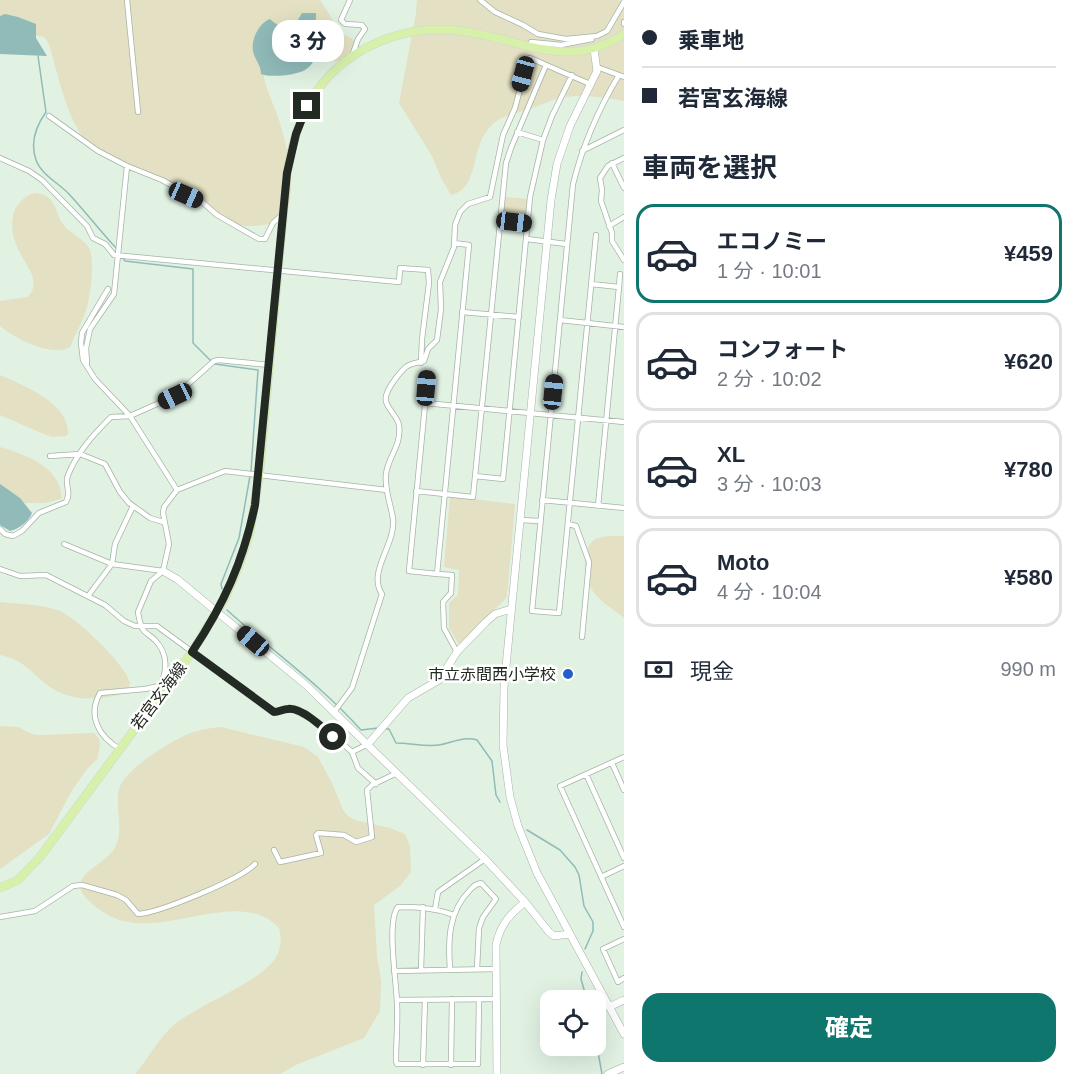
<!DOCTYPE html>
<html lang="ja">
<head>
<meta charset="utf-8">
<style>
	body { margin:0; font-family:Arial,"Noto Sans JP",sans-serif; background:#f6f6f7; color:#1f2937; height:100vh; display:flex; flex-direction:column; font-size:22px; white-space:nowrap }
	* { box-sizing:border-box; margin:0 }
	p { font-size:20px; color:#747a83 }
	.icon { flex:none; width:33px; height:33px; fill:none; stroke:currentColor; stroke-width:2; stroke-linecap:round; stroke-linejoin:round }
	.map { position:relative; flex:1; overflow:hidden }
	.drawer { display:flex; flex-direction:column; background:#fff; width:450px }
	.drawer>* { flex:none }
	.top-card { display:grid; align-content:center; height:132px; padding:0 18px; background:#fff }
	.buttons { position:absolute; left:540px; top:990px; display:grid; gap:12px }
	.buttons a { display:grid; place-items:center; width:66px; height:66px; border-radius:12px; background:#fff; box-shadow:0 6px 24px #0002; font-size:30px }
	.end { position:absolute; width:27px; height:27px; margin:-14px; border:8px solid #232923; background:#fff; box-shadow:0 0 0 3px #fff }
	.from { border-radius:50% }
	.bubble { position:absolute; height:42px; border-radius:18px; background:#fff; box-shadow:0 6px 24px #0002; font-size:20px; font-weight:800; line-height:42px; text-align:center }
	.car { position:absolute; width:18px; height:36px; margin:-18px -9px; border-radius:8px; box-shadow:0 0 4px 2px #0007; background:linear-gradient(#222 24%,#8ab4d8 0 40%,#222 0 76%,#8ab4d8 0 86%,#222 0) }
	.top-card b { display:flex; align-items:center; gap:21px; height:57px; font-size:22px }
	.top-card b+b { border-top:2px solid #e0e1e3 }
	.top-card i { width:15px; height:15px; background:#1f2937 }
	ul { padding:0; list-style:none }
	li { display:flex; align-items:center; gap:18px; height:99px; margin:0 12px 9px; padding:0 6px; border:3px solid #e0e1e3; border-radius:18px }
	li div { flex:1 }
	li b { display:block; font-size:22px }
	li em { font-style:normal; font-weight:800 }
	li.active { border-color:#0f766e }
	li>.icon { width:54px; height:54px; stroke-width:1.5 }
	h2 { padding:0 18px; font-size:27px; line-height:72px }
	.pay { display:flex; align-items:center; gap:15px; height:66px; padding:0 18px; font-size:22px }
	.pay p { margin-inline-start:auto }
	.cta { display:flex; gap:12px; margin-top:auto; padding:12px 18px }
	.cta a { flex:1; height:69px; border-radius:18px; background:#0f766e; color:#fff; font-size:24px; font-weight:800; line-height:69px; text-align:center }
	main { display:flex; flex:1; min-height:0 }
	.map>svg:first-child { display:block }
</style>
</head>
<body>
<main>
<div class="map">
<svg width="624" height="1074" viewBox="0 0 624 1074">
	<rect width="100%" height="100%" fill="#e1f2e3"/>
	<path fill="#e3e0c3" d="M0,0H320L341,33L358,42L362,53L359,58L329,62L312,54L264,58C264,66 263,74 265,82C268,94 274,105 278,117C287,144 300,197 282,221C269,224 250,229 237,224C215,217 199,199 179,187C151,170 114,171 89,145C67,121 58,75 49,44L44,37L33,35L0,53Z
		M417,0H619L624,3V101C602,97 582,94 559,98C549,101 539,106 529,109C508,116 495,116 483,137C473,154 476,190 451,195L441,178L432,156L399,103L416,13Z
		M37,193C56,197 54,209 62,223C69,234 83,237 89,248C96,261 90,300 85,313C81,325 74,336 70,347C52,358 14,338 0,326V301L28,297C50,272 0,253 15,209C22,200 25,194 37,193Z
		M505,197L528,199L526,219L503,217Z
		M0,375C23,385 69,403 68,433L66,436L53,437L46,435L0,415Z
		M0,447C24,454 64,468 61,499L45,503H0Z
		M450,496L515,504L507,597L460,646L449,628V603L458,595L459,570L444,567Z
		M624,536V618C615,610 603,604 595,594C584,582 579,548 596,539C605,535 615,536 624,536Z
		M0,602C20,604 41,604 60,611C78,619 126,665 130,683L127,692C104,701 71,702 50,687C31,673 25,660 0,655Z
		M0,726L18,727L32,734L39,735L94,733L99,739L100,746L97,759L87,769L71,792L49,834L0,869Z
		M221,727L304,747L318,757L333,785L343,810L348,816L355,820L390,828L405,834L410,846L411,872L400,886L374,905L377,956L381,981L380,1011L364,1038L298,1064L280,1074H135C149,1058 158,1038 175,1024C200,1004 258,983 275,959C281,950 282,939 279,928C238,885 164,941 112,917C103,913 93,905 86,898C64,873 110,866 117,843C123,826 115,806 119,789C124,769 175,738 194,732C203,729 212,728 221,727Z"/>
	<path fill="#90bbb9" d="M302,13H316L315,58C313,63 310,67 305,70C297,75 270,78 261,74C261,65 255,60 253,51C251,39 259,23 270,19C286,33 292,31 302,13Z
		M5,14L18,17L36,24V38L47,56L0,54V16Z
		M0,484L20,498L32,513C29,521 19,529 10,531L0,525Z"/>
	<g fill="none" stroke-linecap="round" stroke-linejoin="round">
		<path stroke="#90bbb9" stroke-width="1.5" d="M38,56L46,112C36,126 30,143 36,160C41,174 58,183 68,193C85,211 100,231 117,249
			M123,258L125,261L193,269V343L211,361
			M215,364L258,370L251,471
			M222,589L221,584L239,538L250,476
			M227,610C271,650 321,685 361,730L378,728
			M386,729H389L396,743C410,743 425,747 439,745C452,743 464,736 477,740L492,761L496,795L500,802
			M527,830L560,850L575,867L579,875L584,906L593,922V931L585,949
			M582,972L581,979L587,1000
			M596,1041L602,1074"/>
		<g stroke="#a4b4a6" stroke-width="6">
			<path id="street" d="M127,0L138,112
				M350,0L341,20L345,24L362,25L365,29L358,39L352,56
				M480,0L495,12L523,25L538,34L566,39L597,36L607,31L624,2
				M624,22V24
				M530,47L531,42L561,45L592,39
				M597,67L624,77
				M49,116L98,151L127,166L162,180L201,201L217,215L259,239H265L273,223L282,215
				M517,132L543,140
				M582,151L624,130
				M0,158L29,171L42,180L87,226L93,238L105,244L114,255L399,282L400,268L428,270L429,283L422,339L421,363
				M624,158L608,166L600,178L602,190L601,201L612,233V241L624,260
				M612,163L624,188
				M500,221L528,224
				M609,226L624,217
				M596,235L559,613L532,611L573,184C583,144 598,110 619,75
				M527,239L566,244
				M591,284L619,287L598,506
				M619,287L620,274
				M108,289L82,333L81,343L83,360L95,379L130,416L177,490
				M462,312L519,317
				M560,320L624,327
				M87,364L86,348L90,329L114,294L127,166
				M428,374L409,571L437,574L469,245L454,243
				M425,403L624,422
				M50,456L80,454L105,464L120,492L129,503L150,518L163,522
				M475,476L503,479L530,197L543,140L552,116L572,75
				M416,491L473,497L506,163L511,148L546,65
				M542,500L624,508
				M520,520L540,521
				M568,524L576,526L589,562L582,637
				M0,529L5,534L13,536L22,531L39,513L66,502C72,492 64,485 68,475C78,451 94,434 111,417L130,416L175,396L214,361L219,360L270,365
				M64,544L112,564L163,571
				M0,569L20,576L46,575L105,605L124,621L135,626H157L274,712L292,709L318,722L352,752L358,768L376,784
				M437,574L452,575L451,593L443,602L444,628L457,652
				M88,596L112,564L115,544L133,506
				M334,712L352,688L382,594C367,572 396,544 393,519C391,505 384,488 386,474C388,457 402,445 399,425C397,414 381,405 387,393C390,385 400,372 406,367C411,363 418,363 424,361L428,349L437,340L441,309L440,282L454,247L455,225L460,212L468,204L490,197L503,135L515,108L528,59L530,58L590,84
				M120,749C99,737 87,716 100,693L145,689L159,686C168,672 168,653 155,640C152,637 147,634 144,631C140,626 139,618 138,612L151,581L163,571L169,544L163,513L164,507L177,490L225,471L387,490
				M352,752L368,744
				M624,757L560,786L624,927
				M612,763L624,790
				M586,774L624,858
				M274,850L280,862L321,853L316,835L318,833L344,835L356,842L372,837L367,790L372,785L397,773
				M601,877L624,866
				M435,909L438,892L485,859
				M454,915C435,908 418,907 398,907C386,921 397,985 397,1004C398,1023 396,1042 396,1061L397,1064H478L479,999
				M0,917L35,911L73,886L82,885L117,895L126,900L138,914C159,913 241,879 255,864
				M624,939L603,949L618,982L624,978
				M450,969C448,941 448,912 470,890C474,886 475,884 481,883L496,899L483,917L479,928L477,969
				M421,970L423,907
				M394,971L496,969
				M397,1000L496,999
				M423,1065L425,1000
				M451,1065L452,999"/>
		</g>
		<g stroke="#a4b4a6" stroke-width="8">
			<path id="secondary" d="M594,49L597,71L570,126L557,164L551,200L504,687L503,745L510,797L518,826L537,873L624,1034
				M163,571L177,579L306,685L485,859L525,902L549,932L554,936L570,934
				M368,744L408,698L439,680L457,652L486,622L495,614L511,609
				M609,1007L624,1000
				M497,1074L496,945C500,925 510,914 525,902
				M608,1074L624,1067"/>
		</g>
		<g stroke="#d3d4d3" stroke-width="9">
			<path id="primary" d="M0,888L18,880L40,857L192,652L225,598L238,568L250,532L259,476L287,173C291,150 296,128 307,107C336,51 400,23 461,31C521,38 566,72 624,34"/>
		</g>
		<use href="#street" stroke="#fff" stroke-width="4.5"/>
		<use href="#secondary" stroke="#fff" stroke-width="7"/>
		<use href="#primary" stroke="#d7f1ab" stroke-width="8"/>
	</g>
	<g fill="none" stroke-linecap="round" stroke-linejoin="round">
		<path stroke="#232923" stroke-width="8" d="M307,106L296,134L287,173L255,505C243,562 224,604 192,652L274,712C279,712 283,709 288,709C301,707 324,728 333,737"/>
	</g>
	<circle fill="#2060cc" stroke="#fff" stroke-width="2" cx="568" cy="674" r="6"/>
	<g text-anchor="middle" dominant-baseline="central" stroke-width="5" stroke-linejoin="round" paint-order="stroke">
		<g font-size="16" fill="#232923" stroke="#fff" text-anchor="end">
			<text x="556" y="674">市立赤間西小学校</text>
		</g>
		<g font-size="16" fill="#232923" stroke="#fff">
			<text transform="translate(159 696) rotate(-53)">若宮玄海線</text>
		</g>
	</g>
</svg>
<div class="buttons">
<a><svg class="icon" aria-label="locate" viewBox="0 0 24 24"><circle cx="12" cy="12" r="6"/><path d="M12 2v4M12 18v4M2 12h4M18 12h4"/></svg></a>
</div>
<i class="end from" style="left:333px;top:737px"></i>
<i class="end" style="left:307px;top:106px"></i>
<div class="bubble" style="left:272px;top:20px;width:72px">3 分</div>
<i class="car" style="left:523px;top:74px;rotate:195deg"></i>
<i class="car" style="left:186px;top:195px;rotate:114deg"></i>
<i class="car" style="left:514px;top:222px;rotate:97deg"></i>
<i class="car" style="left:426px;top:388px;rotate:5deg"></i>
<i class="car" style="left:553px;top:392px;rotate:6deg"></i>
<i class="car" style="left:175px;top:396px;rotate:245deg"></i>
<i class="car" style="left:253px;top:641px;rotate:310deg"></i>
</div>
<section class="drawer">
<div class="top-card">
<b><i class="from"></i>乗車地</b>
<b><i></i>若宮玄海線</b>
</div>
<h2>車両を選択</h2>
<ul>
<li class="active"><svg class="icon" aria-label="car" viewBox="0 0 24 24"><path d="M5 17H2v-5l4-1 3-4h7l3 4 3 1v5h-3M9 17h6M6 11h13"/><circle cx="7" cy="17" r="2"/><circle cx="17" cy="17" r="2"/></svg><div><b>エコノミー</b><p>1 分 · 10:01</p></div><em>¥459</em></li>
<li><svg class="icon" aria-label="car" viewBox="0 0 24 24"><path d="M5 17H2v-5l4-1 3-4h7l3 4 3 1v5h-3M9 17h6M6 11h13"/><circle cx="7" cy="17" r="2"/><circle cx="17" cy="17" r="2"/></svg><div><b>コンフォート</b><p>2 分 · 10:02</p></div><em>¥620</em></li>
<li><svg class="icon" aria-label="car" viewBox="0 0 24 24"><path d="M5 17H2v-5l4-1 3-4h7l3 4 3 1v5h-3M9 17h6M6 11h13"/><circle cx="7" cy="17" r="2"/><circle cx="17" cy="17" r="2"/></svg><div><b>XL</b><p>3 分 · 10:03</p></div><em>¥780</em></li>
<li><svg class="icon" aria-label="car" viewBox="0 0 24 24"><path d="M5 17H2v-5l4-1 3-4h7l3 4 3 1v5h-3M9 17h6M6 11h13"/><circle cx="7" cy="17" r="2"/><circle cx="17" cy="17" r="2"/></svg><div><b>Moto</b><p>4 分 · 10:04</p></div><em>¥580</em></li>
</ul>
<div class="pay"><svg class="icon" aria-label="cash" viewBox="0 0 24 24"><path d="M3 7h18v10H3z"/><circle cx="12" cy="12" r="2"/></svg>現金<p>990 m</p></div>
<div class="cta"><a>確定</a></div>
</section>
</main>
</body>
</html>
